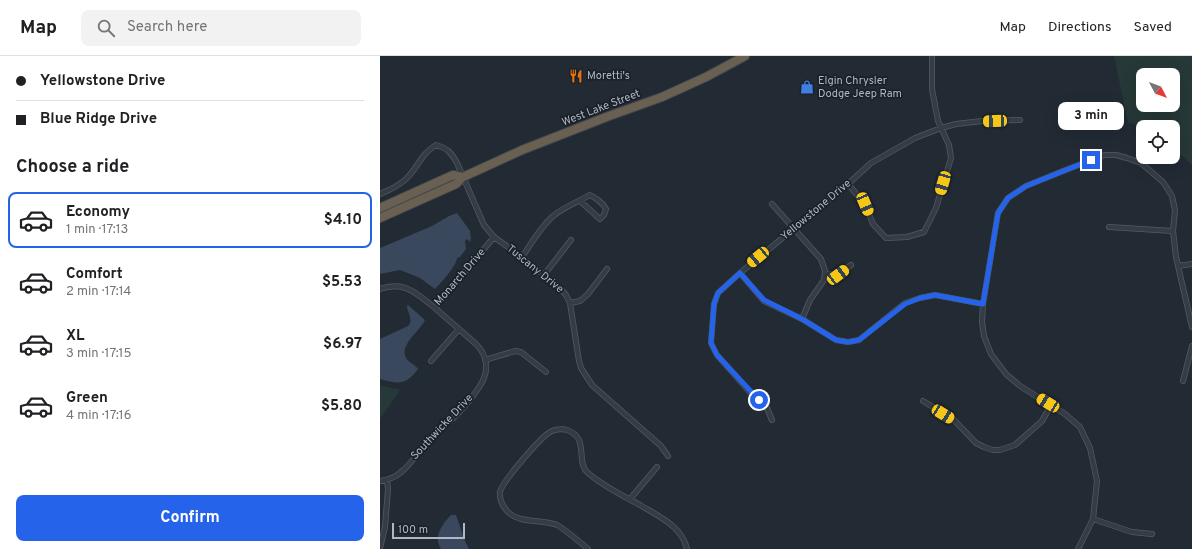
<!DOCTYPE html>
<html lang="en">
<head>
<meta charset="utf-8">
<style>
	body { margin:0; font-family:Overpass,sans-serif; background:#f2f2f2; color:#202124; height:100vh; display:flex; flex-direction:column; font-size:15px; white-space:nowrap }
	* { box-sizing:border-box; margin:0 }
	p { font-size:13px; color:#757577 }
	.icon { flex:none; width:22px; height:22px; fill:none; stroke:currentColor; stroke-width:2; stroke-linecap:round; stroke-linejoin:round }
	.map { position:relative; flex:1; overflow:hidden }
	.details { display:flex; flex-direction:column; background:#fff; width:380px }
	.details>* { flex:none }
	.guide { display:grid; align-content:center; height:88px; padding:0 16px; background:#fff }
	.needle { width:26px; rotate:131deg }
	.controls { position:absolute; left:756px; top:12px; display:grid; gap:8px }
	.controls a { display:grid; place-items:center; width:44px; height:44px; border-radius:8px; background:#fff; box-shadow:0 4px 16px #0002; font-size:20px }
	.scale { position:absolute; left:12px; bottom:10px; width:73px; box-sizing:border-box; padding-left:4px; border:2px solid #afb7c2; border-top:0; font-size:11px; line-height:14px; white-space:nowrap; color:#afb7c2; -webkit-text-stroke:3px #1a2129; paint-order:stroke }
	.end { position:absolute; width:18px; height:18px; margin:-9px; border:5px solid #2563eb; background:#fff; box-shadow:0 0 0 2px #fff }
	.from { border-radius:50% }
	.bubble { position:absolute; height:28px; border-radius:8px; background:#fff; box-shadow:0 4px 16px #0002; font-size:13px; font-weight:700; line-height:28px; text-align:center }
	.car { position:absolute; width:12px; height:24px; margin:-12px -6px; border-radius:5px; box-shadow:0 0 3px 1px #0007; background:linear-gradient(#f5c518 24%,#345 0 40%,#f5c518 0 76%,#345 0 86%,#f5c518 0) }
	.guide b { display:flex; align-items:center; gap:14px; height:38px; font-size:15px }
	.guide b+b { border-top:1px solid #e0e0e0 }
	.guide i { width:10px; height:10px; background:#202124 }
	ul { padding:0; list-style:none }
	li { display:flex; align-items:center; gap:12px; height:56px; margin:0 8px 6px; padding:0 8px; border:2px solid transparent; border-radius:8px }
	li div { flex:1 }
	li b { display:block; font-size:15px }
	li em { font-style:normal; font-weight:700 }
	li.current { border-color:#2563eb }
	li>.icon { width:36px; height:36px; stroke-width:1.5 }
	h2 { padding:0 16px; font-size:18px; line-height:48px }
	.button { display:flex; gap:8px; margin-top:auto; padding:8px 16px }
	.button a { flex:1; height:46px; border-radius:8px; background:#2563eb; color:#fff; font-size:16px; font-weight:700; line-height:46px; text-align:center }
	header { display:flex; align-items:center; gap:24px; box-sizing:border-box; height:56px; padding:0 20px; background:#fff; border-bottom:1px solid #e0e0e0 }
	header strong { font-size:19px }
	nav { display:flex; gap:22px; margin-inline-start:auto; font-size:14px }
	.search { width:280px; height:36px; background:#f2f2f2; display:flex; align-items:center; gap:10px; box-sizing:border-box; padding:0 14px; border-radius:8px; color:#757577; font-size:15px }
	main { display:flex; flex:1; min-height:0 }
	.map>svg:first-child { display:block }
</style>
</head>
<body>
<header>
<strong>Map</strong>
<div class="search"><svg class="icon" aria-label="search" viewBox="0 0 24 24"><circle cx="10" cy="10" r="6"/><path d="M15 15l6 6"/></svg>Search here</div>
<nav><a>Map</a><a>Directions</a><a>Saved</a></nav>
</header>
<main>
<section class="details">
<div class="guide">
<b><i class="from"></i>Yellowstone Drive</b>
<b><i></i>Blue Ridge Drive</b>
</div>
<h2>Choose a ride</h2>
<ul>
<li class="current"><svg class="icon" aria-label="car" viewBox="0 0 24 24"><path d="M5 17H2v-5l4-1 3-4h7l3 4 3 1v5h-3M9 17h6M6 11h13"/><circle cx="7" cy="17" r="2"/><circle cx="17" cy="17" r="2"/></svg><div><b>Economy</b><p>1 min · 17:13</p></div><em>$4.10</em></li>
<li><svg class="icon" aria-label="car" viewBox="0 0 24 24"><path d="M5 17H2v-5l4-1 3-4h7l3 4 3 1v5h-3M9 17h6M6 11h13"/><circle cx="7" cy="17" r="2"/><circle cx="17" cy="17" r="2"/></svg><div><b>Comfort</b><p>2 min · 17:14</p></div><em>$5.53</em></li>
<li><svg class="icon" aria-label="car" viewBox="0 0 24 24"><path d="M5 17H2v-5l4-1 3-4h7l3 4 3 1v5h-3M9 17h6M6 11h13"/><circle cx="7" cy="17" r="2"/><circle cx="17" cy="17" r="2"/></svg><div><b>XL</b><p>3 min · 17:15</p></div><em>$6.97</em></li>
<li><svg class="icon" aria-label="car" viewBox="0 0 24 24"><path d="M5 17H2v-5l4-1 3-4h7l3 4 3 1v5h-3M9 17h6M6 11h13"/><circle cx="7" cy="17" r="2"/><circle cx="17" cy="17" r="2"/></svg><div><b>Green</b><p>4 min · 17:16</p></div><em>$5.80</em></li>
</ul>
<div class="button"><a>Confirm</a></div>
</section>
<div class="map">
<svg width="812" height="493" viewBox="0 0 812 493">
	<rect width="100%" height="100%" fill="#222a34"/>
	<path fill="#263837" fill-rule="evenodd" d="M734,0H812V109L793,91V71H772L748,67ZM763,19H793V49H763Z
		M0,329L20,334L0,363Z"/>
	<path fill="#39485c" d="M77,157L90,175L91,182L90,186L87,183L85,185L86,193L80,201L77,202C77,209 61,227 55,233L40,222L20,214L0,218V192L52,170L69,160Z
		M28,249L45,264C40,275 19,289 26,302C29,307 35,308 38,313C25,330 19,328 0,323V283L28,270C34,263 27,257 27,250Z
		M71,459H76L85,485L89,493H61C53,481 62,468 71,459Z"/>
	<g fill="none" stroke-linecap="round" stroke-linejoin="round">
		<g stroke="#525a63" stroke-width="6">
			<path id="street" d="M468,128L485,148L493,168L506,182L527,181L544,176L556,152L571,102L569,89L558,65L552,33V0
				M0,138C10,134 19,130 27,122C39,110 40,99 56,89C68,93 71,96 77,107L104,169L114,181L142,201L180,232L186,239L190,247L199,305L201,312L212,329L281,390L288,400
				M392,148L441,203L445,215L444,224L430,244L422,263
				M729,171L793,175
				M142,201C151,188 160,172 172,161C183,151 198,146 210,139C217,143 222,146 226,153L224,159L220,163L200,145
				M798,210L812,208
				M360,217L384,245L422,263L456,284L468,286L479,284L525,247L540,242L555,239L603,248
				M445,218L458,219L471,209
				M164,219L191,184
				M0,233C25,224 37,238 55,252L114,181
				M190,247L200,245L208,238L227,213
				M105,304L135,295L141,296L166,316
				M51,305L79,273
				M803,325L812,290
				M543,345L574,364L596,387L604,391L613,394H620L635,389L662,365L671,349
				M392,364L387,352L369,335L337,299L331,287L334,248L338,237L360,217L468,128L491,107L535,82L561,72L576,68L602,65L640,64
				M0,425C7,424 14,422 20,417C33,407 42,390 54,378C58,373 65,369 70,365C80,357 100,333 104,322C109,309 105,297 96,288L55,252
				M250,443L277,411
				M713,463L752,476L772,478
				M0,492L5,471L8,433L7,424
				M208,493C201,487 184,473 177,469C162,463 140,468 128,456C123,451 119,443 120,436C122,426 162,379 172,375C176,373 184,373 187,374C210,382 195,406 208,417C223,430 243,440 260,449C278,460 302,470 307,493
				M698,493L713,463L717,425L710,392L700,371L685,358L640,330L626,318L611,298L604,280L602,266L603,248L618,157L628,142L646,130L683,115L725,99H736L747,102L761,107L783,126L792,140L795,154L793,175L796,201L812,271"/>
		</g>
		<g stroke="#3f474f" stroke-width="10">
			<path id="highway" d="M0,152L73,119L83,121
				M0,162L76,128L83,121L142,94L229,60L282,41L326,21L365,0"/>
		</g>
		<use href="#street" stroke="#353c45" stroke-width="4.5"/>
		<use href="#highway" stroke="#6a6052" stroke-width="8"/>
	</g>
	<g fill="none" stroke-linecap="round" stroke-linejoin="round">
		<path stroke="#2563eb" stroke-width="5" d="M379,344L337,299L331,287L334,248L338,237L360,217L384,244L422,263L456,284L468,286L479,284L525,248L540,242L555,239L603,248L618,157L628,142L646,130L711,104"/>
	</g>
	<defs>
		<g id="restaurant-bare" transform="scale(1.08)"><path d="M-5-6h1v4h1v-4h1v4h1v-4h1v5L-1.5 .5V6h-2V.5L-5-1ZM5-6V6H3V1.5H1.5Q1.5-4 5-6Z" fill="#e8710a" stroke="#1a2129" stroke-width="2.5" paint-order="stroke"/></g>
		<g id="shop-bare" transform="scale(1.08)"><path d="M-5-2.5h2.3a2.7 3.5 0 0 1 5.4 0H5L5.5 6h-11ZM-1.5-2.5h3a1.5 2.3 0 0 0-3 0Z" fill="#3f7fe0" stroke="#1a2129" stroke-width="2.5" paint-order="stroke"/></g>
	</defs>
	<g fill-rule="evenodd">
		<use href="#restaurant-bare" x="196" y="20"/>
		<use href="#shop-bare" x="427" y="31"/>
	</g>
	<g text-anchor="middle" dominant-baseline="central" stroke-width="3.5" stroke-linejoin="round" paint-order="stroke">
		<g font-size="11" fill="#afb7c2" stroke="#1a2129" text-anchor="start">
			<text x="207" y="20">Moretti's</text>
			<text x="438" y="25">Elgin Chrysler<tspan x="438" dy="13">Dodge Jeep Ram</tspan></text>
		</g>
		<g font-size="11" fill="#afb7c2" stroke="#1a2129">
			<text transform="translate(221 52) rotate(-21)">West Lake Street</text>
			<text transform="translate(436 154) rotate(-40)">Yellowstone Drive</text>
			<text transform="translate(155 213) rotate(39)">Tuscany Drive</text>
			<text transform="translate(80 221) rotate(-49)">Monarch Drive</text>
			<text transform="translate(62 371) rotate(-47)">Southwicke Drive</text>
		</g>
	</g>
</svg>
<div class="controls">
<a><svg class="needle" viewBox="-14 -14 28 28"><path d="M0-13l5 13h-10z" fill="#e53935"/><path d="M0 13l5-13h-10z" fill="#757577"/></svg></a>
<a><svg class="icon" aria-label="locate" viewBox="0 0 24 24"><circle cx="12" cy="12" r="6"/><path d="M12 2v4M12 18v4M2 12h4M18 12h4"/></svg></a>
</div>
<div class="scale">100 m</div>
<i class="end from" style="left:379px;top:344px"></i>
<i class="end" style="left:711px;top:104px"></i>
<div class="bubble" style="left:678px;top:46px;width:66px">3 min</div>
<i class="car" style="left:615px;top:65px;rotate:268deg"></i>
<i class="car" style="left:563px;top:127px;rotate:196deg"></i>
<i class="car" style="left:485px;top:148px;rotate:157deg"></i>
<i class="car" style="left:378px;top:201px;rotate:230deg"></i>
<i class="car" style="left:458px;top:219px;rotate:53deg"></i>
<i class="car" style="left:668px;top:347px;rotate:301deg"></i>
<i class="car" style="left:563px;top:358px;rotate:122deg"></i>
</div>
</main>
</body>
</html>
